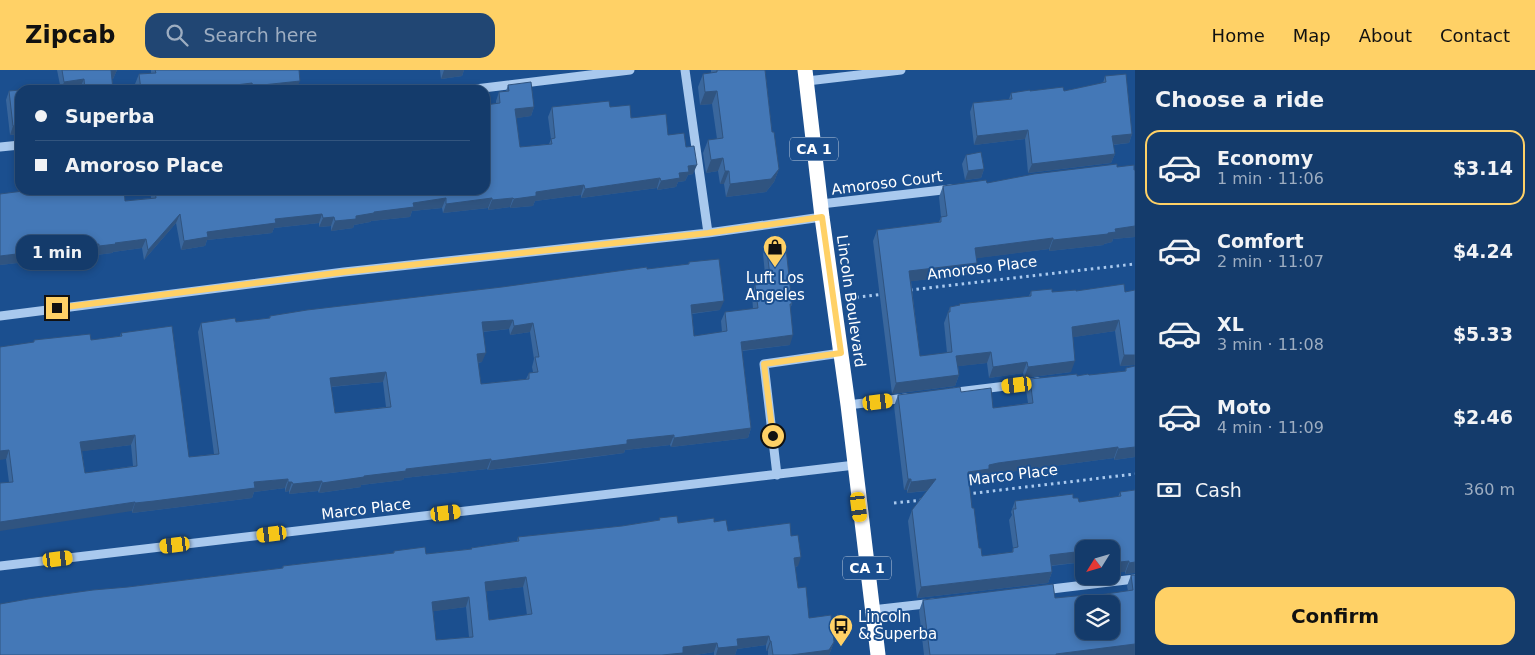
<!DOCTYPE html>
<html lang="en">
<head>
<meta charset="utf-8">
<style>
	body { margin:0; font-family:"DejaVu Sans",sans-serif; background:#214673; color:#f1f3f6; height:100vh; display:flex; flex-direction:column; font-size:19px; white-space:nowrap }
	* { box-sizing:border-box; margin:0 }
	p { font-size:16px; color:#9dadc1 }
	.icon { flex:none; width:28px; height:28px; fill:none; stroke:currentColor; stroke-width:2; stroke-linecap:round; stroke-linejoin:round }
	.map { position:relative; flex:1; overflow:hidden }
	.side { display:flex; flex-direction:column; background:#143b6b; width:400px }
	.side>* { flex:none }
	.guide { position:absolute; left:15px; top:15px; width:475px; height:110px; border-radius:15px; box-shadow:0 2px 8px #0003,0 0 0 1px #33557e; display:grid; align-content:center; height:110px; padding:0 20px; background:#143b6b }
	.needle { width:32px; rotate:233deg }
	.buttons { position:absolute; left:1075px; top:470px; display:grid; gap:10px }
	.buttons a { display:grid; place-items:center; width:45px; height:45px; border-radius:10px; background:#143b6b; box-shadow:0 2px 8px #0003,0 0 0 1px #33557e; font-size:25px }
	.end { position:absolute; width:22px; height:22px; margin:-11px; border:6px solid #ffd166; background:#111; box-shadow:0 0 0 2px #111 }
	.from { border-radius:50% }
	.bubble { position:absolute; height:35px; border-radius:15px; background:#143b6b; box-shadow:0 2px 8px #0003,0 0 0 1px #33557e; font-size:16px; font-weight:600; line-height:35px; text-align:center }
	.car { position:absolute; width:15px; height:30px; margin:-15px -8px; border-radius:6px; box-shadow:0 0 4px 1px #0007; background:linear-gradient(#f5c518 24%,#345 0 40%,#f5c518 0 76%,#345 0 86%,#f5c518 0) }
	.guide b { display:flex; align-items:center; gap:18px; height:48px; font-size:19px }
	.guide b+b { border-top:1px solid #33557e }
	.guide i { width:12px; height:12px; background:#f1f3f6 }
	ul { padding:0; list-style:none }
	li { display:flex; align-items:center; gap:15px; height:75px; margin:0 10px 8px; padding:0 10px; border:2px solid transparent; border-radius:15px }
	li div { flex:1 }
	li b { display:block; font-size:19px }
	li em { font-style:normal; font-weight:600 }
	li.active { border-color:#ffd166 }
	li>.icon { width:45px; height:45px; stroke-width:1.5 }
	h2 { padding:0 20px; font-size:22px; line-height:60px }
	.pay { display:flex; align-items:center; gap:12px; height:55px; padding:0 20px; font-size:19px }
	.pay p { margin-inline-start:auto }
	.primary-button { display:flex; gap:10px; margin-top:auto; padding:10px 20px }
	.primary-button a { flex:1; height:58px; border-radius:15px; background:#ffd166; color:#111; font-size:20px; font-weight:600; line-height:58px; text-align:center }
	header { display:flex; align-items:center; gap:30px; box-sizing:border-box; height:70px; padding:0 25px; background:#ffd166; color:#111 }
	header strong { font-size:24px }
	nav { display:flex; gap:28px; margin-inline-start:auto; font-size:18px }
	.search { width:350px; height:45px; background:#214673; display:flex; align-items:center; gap:12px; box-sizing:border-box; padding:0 18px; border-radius:15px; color:#9dadc1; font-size:19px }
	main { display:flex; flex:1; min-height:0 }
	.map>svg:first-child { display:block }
</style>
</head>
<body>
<header>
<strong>Zipcab</strong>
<div class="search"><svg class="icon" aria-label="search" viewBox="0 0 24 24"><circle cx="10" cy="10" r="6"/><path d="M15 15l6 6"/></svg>Search here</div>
<nav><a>Home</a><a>Map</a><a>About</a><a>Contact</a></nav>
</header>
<main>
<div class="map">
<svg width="1135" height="585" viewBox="0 0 1135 585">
	<rect width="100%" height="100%" fill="#1b4f8f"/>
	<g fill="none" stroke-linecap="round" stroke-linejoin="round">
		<path stroke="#a9c9ee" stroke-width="3" stroke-dasharray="2.5 4" stroke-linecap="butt" d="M910,220L1135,194
			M850,228L884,224
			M967,424L1135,404
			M894,433L923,430"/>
		<path stroke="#a9c9ee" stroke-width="9" d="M685,0L708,163
			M807,11L901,0
			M467,20L630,0
			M0,77L20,75
			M821,134L951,119
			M0,246L344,202L708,163L822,147
			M949,323L1038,312
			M848,335L906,328
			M777,405L764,294L841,283
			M0,496L855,395
			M1043,520L1135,509
			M872,540L934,533"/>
		<path stroke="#fff" stroke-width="15" d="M805,0L822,147L848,335L878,585"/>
	</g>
	<path fill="#3a679d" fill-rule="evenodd" d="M57,0H117L113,9H112L113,20H81L80,18L67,20H61Z
		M151,0H299L296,20H136L135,14L139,4L151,3Z
		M440,0H464L462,6L441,9Z
		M711,0H765L772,62L779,99L774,112L766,122L726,127L724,114H720L718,101L706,103L703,83L708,70L717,69L712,34L700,35L698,17L703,4L711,3Z
		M1105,6L1132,64L1129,73L1113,75L1115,84L1111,93L1028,103L1025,69L974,75L970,42L973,33L1009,29L1011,23L1030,21H1064L1103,13Z
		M508,15L534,37L531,46L516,48L520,77L549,74L551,69L548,47L552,37H610L668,65L686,77L693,104L688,105L685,111L678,112L676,117L657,120V118L581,128V125L535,131L533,136L510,138V137L488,140V138L443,143L442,138L412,141L410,147L371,151L370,152L354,155L353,158L331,161V156L319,157V153L274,158L272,163L207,170L205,176L181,180L176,153L144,190L142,178L113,182L112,183L96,185L95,184L0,195V124L27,121V120H124L125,131L151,128L150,120H485L496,34V31L499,22L506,21Z
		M20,20V65V64L10,65L6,30L9,21Z
		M966,85L984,99L981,108L965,110L962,94Z
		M1117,97L1135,100V167L1113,169L1112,172L1104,174V175L1049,181V179L976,188L977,193L973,204L911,211L920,286L947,283L944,253L950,237L959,235V234L1029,226L1031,221L1052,222L1076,221L1125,222L1135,220V295L1120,296L1115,261L1073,267L1071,302L1024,308L1023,303L989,308L987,293L958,296L959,305L955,316L892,324L873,171L877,160L939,152L941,147L939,127L943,116L987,113Z
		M766,174L792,234L790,239V275L742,281L751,358L748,368L671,377L670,375L625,380L624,383L550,393L488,400L487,399L404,408L403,410L361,415V417L319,423L318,421L289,424V421L285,422V418L254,422L252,428L132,443V441L9,412L6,389L34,270H91L120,266L121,263L189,387L214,384L198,262L201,253L236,252L269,248L270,246L688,194L689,192L720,240L692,244L694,266L722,262L721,251L725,242L753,239L752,225L755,215L766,214L763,184ZM509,259L510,265L530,262L534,289L532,297L533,302L529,303L526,309L481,314L478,293L482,292L483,262ZM383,312L386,337L335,343L331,317ZM131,375L133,396L85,403L82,381Z
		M1135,296V387L1114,390V388L994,404L987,405L985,410L969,412L972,438L979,478L982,486L1012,482L1013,478L1009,450L1012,445L1011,442L1015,431L1073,428L1079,432L1118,427L1120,422L1135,420V503L1125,504V502L1111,479H1084V493V492L1051,496L1052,502L1048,513L917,528L908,451L912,440L927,421L907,423V420H904L894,336L898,325L961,322L993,338L1028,333L1026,320L1030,309L1089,305L1125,301L1126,298Z
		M659,448L678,453L714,452L728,461L791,466L798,496L795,497L798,518L809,548L834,572L829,585H768V580L766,581V575L737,579L735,585H714V582L695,585H0L128,517L282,498L283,496L393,483L394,481L426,484L471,479V478L517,471L518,467L622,456L659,450ZM523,517L527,545L489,550L486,521ZM466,537L469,567L436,570L433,541Z
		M1131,505H1135V585H924L919,541L923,530L1055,528L1086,527L1128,521L1127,516Z"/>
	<path fill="#305480" d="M111,0H117L113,9L108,10Z
		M444,0H464L462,6L441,9Z
		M84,9L80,18L67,20H61L64,12Z
		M300,11L296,20H251L253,16Z
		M252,13L250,20H195Z
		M717,21L712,34L700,35L705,22Z
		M534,37L531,46L511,49L515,39Z
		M20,55V64L10,65L13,56Z
		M1028,60L1025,69L974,75L977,66Z
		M1132,64L1129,73L1109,75L1112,66Z
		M1115,84L1111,93L1028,103L1032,94Z
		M723,88L718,101L706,103L711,90Z
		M697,95L693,104L688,105L685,111L678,112L676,117L657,120L661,111L679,103L688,96Z
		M779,99L774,112L766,122L726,127L730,114Z
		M984,99L981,108L965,110L968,101Z
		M725,101H729L724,114H720Z
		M660,108L657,118L581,128L585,119Z
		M584,115L581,125L535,131L533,136L510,138L514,129L536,122Z
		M446,128L442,138L412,141L410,147L371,151L370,152L354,155L353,158L331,161L335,151L413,133Z
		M492,128L488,138L443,143L446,134Z
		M513,128L510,137L488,140L492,130Z
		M180,144L176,153L144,190L148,180Z
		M322,144L319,153L274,158L272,163L207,170L205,176L181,180L184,171L207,162L275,149Z
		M334,147L331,156L319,157L323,148Z
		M1135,156V167L1113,169L1112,172L1104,174V175L1049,181L1053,170L1108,163L1115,159Z
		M1053,168L1049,179L971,189L975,178Z
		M146,169L142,178L113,182L112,183L96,185L99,176L115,173Z
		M99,174L95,184L0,195V186Z
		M977,193L973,204L905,212L909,201Z
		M724,231L720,240L687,244L691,235Z
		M513,250L509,259L479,262L482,252Z
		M1119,250L1115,261L1068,268L1072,257Z
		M533,253L530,262L510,265L514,256Z
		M793,265L790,275L737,281L741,272Z
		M991,282L987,293L952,297L956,286Z
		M486,283L482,292L474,293L477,284Z
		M1124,285H1135V295L1120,296Z
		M1075,291L1071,302L1024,308L1028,297Z
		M1027,292L1023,303L989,308L993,297Z
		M386,302L383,312L327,317L330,308Z
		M959,305L955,316L892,324L896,313Z
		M751,358L748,368L671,377L674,368Z
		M135,365L131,375L77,382L80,372Z
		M674,365L670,375L625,380L624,383L488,400L491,391L627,370Z
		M1118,377L1114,388L994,404L987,405L985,410L964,413L968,402L989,395L998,393Z
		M1135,377V387L1114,390L1118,379Z
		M9,380L6,389L0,390V381Z
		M491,389L487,399L404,408L403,410L361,415V417L319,423L322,413L406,399Z
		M288,409L285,418L254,422L252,428L132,443L135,433L254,412Z
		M908,409H911L907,420H904Z
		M936,409L932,420L907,423L911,412Z
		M322,411L318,421L289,424L293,414Z
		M288,412H292L289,421L285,422Z
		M135,432L132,441L0,461V452Z
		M1084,481V492L1046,496L1050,485Z
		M801,487L798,496L790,498L794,488Z
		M1129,491L1125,502L1111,503V493Z
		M1135,492V503L1125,504L1129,493Z
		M1052,502L1048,513L917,528L921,517Z
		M526,507L523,517L481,522L485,512Z
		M469,527L466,537L428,542L432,532Z
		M769,566L766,575L737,579L735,585H716L718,578L737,569Z
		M770,571H771L768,580L766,581Z
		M834,572L829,585H791Z
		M717,573L714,582L695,585H662L683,577Z
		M1135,574V585H1055L1056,584Z"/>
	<path fill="#4478b7" stroke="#305480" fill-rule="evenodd" d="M62,0H113H111L113,20H85L84,9L64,12Z
		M155,0H299L300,11L253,16L252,13L195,20H141L139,4L156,3Z
		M717,0H765L772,62H774L779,99L771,109L730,114L729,101H725L723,88L711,90L708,70L723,68L717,21L705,22L703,4L717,2Z
		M1126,4L1132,64L1112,66L1115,84L1032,94L1028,60L977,66L973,33L1012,29L1011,23L1030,20V21L1063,17L1064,21L1106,12L1105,6Z
		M531,12L534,37L515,39L520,77L552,74L551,69L555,68L552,37L609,31L610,37L630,35L631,48L666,44L668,65L684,63L686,77L694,76L697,95L688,96L689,102L679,103L680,108L661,111L660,108L585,119L584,115L536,122V126L514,129L513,128L492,130V128L446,134V128L413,133L414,137L374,142V143L356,146V149L335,151L334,147L323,148L322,144L275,149L276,153L207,162L208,167L184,171L180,144L148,180L146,169L115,173L116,174L99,176V174L0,186V124L31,120H124L125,131L156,128L155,120H485V35L500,33L499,22L509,21L508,15Z
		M20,20V55L13,56L9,21Z
		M981,82L984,99L968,101L966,85Z
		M1117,94V97L1134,95V100H1135V156L1115,159L1116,162L1108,163V164L1053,170V168L975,178L977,193L909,201L920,286L952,282L948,242H950V237L960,235L959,234L1031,226V221L1052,219V222L1076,220V221L1124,214L1125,222L1135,220V285H1124L1119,250L1072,257L1075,291L1028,297L1027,292L993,297L991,282L956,286L959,305L896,313L877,160L941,152V147L947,146L943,116L986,110L987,113L1034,104Z
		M780,173L786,178L792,234H790L793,265L741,272L751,358L674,368V365L627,370V374L554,383L491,391V389L406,399V401L364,406V407L322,413V411L293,414L292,412H288V409L254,412L255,418L154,431L135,433V432L0,452V413L13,412L9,380L0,381V277L34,272V270L90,264L91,270L122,266L121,263L172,256L189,387L219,384L201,253L235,248L236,252L270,248V246L307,240L502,217L647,197V199L689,194V192L719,189L724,231L691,235L694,266L727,261L725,242L758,238L755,215L771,213L766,174ZM513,250L514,256L533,253L539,287H535L538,302L529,303V309L481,314L477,284L486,283L482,252ZM386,302L391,337L335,343L330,308ZM135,365L137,396L85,403L80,372Z
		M1135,296V377L1118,379V377L998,393L989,395V399L968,402L972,438H974L979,478H981L982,486L1013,482V478L1018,477L1013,439H1016L1015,431L1073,424V428H1078L1079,432L1121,426L1120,422L1135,420V492L1129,493V491L1111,493V479H1084V481L1050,485L1052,502L921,517L912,440L936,409L911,412V409H908L898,325L960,317L961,322L991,318L993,338L1033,333L1030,309L1077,304V306L1088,304L1089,305L1126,301V298Z
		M677,446L678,453L714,448V452L726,450L728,461L790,453L791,466L798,465L801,487L794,488L798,518L806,517L809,548L831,545L834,572L829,580L791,585H773L771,571H770L769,566L737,569L738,576L718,578L717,573L683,577V583L662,585H0V534L28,529L93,520L128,517L283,498V496L394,483V481L425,477L426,484L472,479L471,478L519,471L518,467L622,456L660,450L659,448ZM526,507L532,544L489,550L485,512ZM469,527L473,567L436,570L432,532Z
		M1131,505H1135V574L1056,584V585H930L923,530L1053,514L1055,528L1086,525V527L1133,520ZM1084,534H1111V561H1084Z"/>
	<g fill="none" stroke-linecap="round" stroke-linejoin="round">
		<path stroke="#ffd166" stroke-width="6" d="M57,238L344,202L708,163L822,147L841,283L764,294L773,366"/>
	</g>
	<defs>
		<g id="shop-pin" transform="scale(1.25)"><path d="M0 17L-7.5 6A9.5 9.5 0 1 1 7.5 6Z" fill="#ffd166" stroke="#1b4f8f"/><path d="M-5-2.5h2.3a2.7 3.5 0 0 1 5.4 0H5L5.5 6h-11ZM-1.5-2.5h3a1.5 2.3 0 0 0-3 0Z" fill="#111"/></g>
		<g id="bus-pin" transform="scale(1.25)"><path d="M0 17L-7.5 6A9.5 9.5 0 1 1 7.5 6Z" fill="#ffd166" stroke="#1b4f8f"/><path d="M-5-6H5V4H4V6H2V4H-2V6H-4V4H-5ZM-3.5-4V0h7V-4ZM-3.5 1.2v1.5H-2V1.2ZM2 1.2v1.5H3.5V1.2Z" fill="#111"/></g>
	</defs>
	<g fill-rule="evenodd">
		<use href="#shop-pin" x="775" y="177"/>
		<use href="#bus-pin" x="841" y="556"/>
	</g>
	<g text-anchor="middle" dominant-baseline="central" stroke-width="4" stroke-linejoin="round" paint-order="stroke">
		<g fill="#1b4f8f" stroke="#bbcadd" stroke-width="1">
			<rect x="790" y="67.5" width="48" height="23" rx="4"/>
			<rect x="843" y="486.5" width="48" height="23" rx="4"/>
		</g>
		<g font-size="14" font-weight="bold" fill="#fff">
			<text x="814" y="79">CA 1</text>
			<text x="867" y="498">CA 1</text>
		</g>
		<g font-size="15" fill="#fff" stroke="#1b4f8f">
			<text transform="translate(887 113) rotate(-7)">Amoroso Court</text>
			<text transform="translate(982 198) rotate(-7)">Amoroso Place</text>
			<text transform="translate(851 231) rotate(82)">Lincoln Boulevard</text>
			<text transform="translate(1013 405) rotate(-7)">Marco Place</text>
			<text transform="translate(366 439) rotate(-7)">Marco Place</text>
		</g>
		<g font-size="15" fill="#fff" stroke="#1b4f8f">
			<text x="775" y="208">Luft Los<tspan x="775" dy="17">Angeles</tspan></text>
			<text x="858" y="547" text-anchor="start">Lincoln<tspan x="858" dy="17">&amp; Superba</tspan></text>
		</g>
	</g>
</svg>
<div class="buttons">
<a><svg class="needle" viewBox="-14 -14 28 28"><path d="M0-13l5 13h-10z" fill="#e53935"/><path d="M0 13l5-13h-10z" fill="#9dadc1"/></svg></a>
<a><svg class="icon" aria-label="layers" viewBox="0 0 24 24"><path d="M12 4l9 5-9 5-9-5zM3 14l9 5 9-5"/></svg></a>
</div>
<i class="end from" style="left:773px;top:366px"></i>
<i class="end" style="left:57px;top:238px"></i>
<div class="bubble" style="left:16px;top:165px;width:82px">1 min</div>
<i class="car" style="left:1017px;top:315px;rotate:263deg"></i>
<i class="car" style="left:878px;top:332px;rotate:83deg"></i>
<i class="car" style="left:859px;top:437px;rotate:173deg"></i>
<i class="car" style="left:446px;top:443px;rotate:83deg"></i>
<i class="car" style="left:272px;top:464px;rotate:263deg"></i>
<i class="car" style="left:175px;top:475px;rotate:263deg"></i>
<i class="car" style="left:58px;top:489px;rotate:83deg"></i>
<div class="guide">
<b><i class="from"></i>Superba</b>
<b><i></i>Amoroso Place</b>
</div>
</div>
<section class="side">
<h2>Choose a ride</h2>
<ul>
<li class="active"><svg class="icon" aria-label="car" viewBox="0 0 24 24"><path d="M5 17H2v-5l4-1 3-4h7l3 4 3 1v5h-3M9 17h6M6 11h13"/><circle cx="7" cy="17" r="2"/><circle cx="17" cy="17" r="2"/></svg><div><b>Economy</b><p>1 min · 11:06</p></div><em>$3.14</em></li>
<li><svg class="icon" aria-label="car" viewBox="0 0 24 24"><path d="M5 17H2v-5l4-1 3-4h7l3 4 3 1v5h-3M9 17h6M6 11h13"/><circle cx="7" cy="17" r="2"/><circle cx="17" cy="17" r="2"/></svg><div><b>Comfort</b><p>2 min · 11:07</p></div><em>$4.24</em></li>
<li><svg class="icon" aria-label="car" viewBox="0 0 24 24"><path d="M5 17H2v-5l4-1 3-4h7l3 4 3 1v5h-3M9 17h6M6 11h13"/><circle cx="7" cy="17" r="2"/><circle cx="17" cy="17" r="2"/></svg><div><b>XL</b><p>3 min · 11:08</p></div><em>$5.33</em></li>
<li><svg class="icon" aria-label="car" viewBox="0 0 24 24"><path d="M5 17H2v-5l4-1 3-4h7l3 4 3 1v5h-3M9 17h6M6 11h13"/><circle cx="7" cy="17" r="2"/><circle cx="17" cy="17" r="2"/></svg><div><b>Moto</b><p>4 min · 11:09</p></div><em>$2.46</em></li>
</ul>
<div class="pay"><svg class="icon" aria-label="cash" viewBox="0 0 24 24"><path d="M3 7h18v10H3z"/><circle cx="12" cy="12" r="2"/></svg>Cash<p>360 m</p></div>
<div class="primary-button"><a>Confirm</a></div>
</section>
</main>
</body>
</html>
